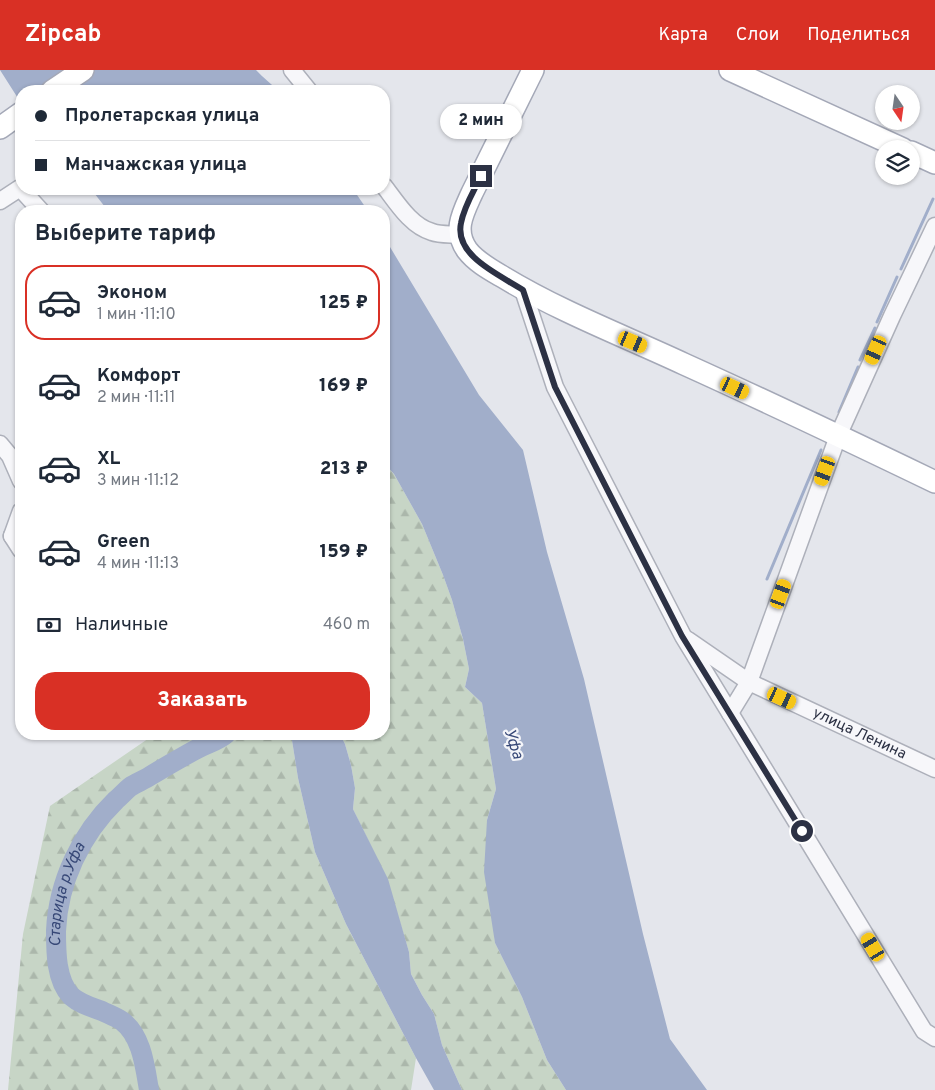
<!DOCTYPE html>
<html lang="ru">
<head>
<meta charset="utf-8">
<style>
	body { margin:0; font-family:Overpass,sans-serif; background:#f6f6f7; color:#1f2937; height:100vh; display:flex; flex-direction:column; font-size:19px; white-space:nowrap }
	* { box-sizing:border-box; margin:0 }
	p { font-size:16px; color:#747a83 }
	.icon { flex:none; width:28px; height:28px; fill:none; stroke:currentColor; stroke-width:2; stroke-linecap:round; stroke-linejoin:round }
	.map { position:relative; flex:1; overflow:hidden }
	.drawer { position:absolute; left:15px; top:135px; width:375px; height:535px; display:flex; flex-direction:column; background:#fff; border-radius:20px; box-shadow:0 1px 4px #0004 }
	.drawer>* { flex:none }
	.hud { position:absolute; left:15px; top:15px; width:375px; height:110px; border-radius:20px; box-shadow:0 1px 4px #0004; display:grid; align-content:center; height:110px; padding:0 20px; background:#fff }
	.needle { width:32px; rotate:167deg }
	.buttons { position:absolute; left:875px; top:15px; display:grid; gap:10px }
	.buttons a { display:grid; place-items:center; width:45px; height:45px; border-radius:50%; background:#fff; box-shadow:0 1px 4px #0004; font-size:25px }
	.end { position:absolute; width:22px; height:22px; margin:-11px; border:6px solid #2c3144; background:#fff; box-shadow:0 0 0 2px #fff }
	.from { border-radius:50% }
	.bubble { position:absolute; height:35px; border-radius:18px; background:#fff; box-shadow:0 1px 4px #0004; font-size:16px; font-weight:800; line-height:35px; text-align:center }
	.car { position:absolute; width:15px; height:30px; margin:-15px -8px; border-radius:6px; box-shadow:0 0 4px 1px #0007; background:linear-gradient(#f5c518 24%,#345 0 40%,#f5c518 0 76%,#345 0 86%,#f5c518 0) }
	.hud b { display:flex; align-items:center; gap:18px; height:48px; font-size:19px }
	.hud b+b { border-top:1px solid #e0e1e3 }
	.hud i { width:12px; height:12px; background:#1f2937 }
	ul { padding:0; list-style:none }
	li { display:flex; align-items:center; gap:15px; height:75px; margin:0 10px 8px; padding:0 10px; border:2px solid transparent; border-radius:20px }
	li div { flex:1 }
	li b { display:block; font-size:19px }
	li em { font-style:normal; font-weight:800 }
	li.current { border-color:#d93025 }
	li>.icon { width:45px; height:45px; stroke-width:1.5 }
	h2 { padding:0 20px; font-size:22px; line-height:60px }
	.pay { display:flex; align-items:center; gap:12px; height:55px; padding:0 20px; font-size:19px }
	.pay p { margin-inline-start:auto }
	.button { display:flex; gap:10px; margin-top:auto; padding:10px 20px }
	.button a { flex:1; height:58px; border-radius:20px; background:#d93025; color:#fff; font-size:20px; font-weight:800; line-height:58px; text-align:center }
	header { display:flex; align-items:center; gap:30px; box-sizing:border-box; height:70px; padding:0 25px; background:#d93025; color:#fff }
	header strong { font-size:24px }
	nav { display:flex; gap:28px; margin-inline-start:auto; font-size:18px }
	.map>svg:first-child { display:block }
</style>
</head>
<body>
<header>
<strong>Zipcab</strong>
<nav><a>Карта</a><a>Слои</a><a>Поделиться</a></nav>
</header>
<div class="map">
<svg width="935" height="1020" viewBox="0 0 935 1020">
	<defs>
		<pattern id="forest-firs" width="22" height="20" patternUnits="userSpaceOnUse" patternTransform="scale(1.25)"><rect width="22" height="20" fill="#c7d5c6"/><path d="M5 1l3.5 6h-7zM16 11l3.5 6h-7z" fill="#abb7ab"/></pattern>
	</defs>
	<rect width="100%" height="100%" fill="#e4e6ec"/>
	<path fill="url(#forest-firs)" d="M384,393L394,404L422,454L443,505L452,530L463,569L469,599L465,617L482,633L496,719L487,750L495,873L522,927L547,990L566,1020H462L442,975L434,944L422,925L411,904L409,882L398,846L367,768L353,739L355,718L351,695L345,674L340,664H384Z
		M155,664H291L298,708L315,782L346,854L416,988L411,1020H8L23,864L50,736Z"/>
	<path fill="#a1aeca" d="M0,0H256C263,8 271,13 278,21H21V33Z
		M91,119H353L368,141H120L105,137Z
		M384,167L479,325L523,380L547,482L584,609L643,864L670,969L707,1020H566L547,990L522,927L495,873L484,802L487,750L496,719L482,633L465,617L469,599L463,569L452,530L443,505L422,454L394,404L384,393Z
		M291,664H340L345,674L351,695L355,718L353,739L388,809L409,882L411,904L422,925L434,944L442,975L462,1020H434L416,988L346,854L315,782L298,708Z"/>
	<g fill="none" stroke-linecap="round" stroke-linejoin="round">
		<path stroke="#a1aeca" stroke-width="3" d="M901,199L933,129
			M877,252L897,207
			M860,290L875,258
			M839,342L858,297
			M767,509L821,380"/>
		<path stroke="#a1aeca" stroke-width="20" id="s1" d="M149,1020C145,997 142,966 122,951C116,947 108,944 102,941C91,937 80,934 71,926C56,910 56,882 56,861C58,812 81,764 116,730C121,726 125,721 130,717C136,713 144,710 150,706C160,700 170,694 179,689C186,685 193,681 199,678C209,673 218,671 226,664"/>
		<g stroke="#adb0ba" stroke-width="19">
			<g id="minor">
				<path d="M292,0L309,21"/>
				<path d="M384,116C397,133 411,156 432,162C440,165 451,164 460,165"/>
				<path d="M0,131L20,118L41,141"/>
				<path d="M523,220L555,317L683,566L924,961L935,968"/>
				<path d="M0,374L10,386L21,411"/>
				<path d="M12,466L21,441"/>
				<path d="M12,466L21,480"/>
				<path id="s2" d="M688,570L749,612L935,699"/>
				<path d="M730,643L749,612L838,366L892,246L935,156"/>
			</g>
		</g>
		<g stroke="#a4a8b7" stroke-width="24">
			<path id="major" d="M533,0L472,123C463,143 453,160 467,180C476,192 491,200 503,207C561,242 624,266 684,294C768,332 852,372 935,412
				M730,0L903,79
				M52,21L83,0
				M0,58L21,43
				M911,82L935,93"/>
		</g>
		<use href="#minor" stroke="#f7f7fa" stroke-width="16"/>
		<use href="#major" stroke="#fff" stroke-width="21"/>
	</g>
	<g fill="none" stroke-linecap="round" stroke-linejoin="round">
		<path stroke="#2c3144" stroke-width="6" d="M481,106C474,121 464,136 461,153C454,186 500,205 523,220L555,317L682,566L802,761"/>
	</g>
	<g text-anchor="middle" dominant-baseline="central" stroke-width="4.5" stroke-linejoin="round" paint-order="stroke">
		<g font-size="15" fill="#2c3144" stroke="#f4f5f9">
			<text stroke="none"><textPath href="#s2" startOffset="196">улица Ленина</textPath></text>
		</g>
		<g font-size="16" font-style="italic" fill="#374877" stroke="#f4f5f9">
			<text transform="translate(513 674) rotate(72)">Уфа</text>
			<text stroke="none"><textPath href="#s1" startOffset="239">Старица р.Уфа</textPath></text>
		</g>
	</g>
</svg>
<div class="buttons">
<a><svg class="needle" viewBox="-14 -14 28 28"><path d="M0-13l5 13h-10z" fill="#e53935"/><path d="M0 13l5-13h-10z" fill="#747a83"/></svg></a>
<a><svg class="icon" aria-label="layers" viewBox="0 0 24 24"><path d="M12 4l9 5-9 5-9-5zM3 14l9 5 9-5"/></svg></a>
</div>
<i class="end from" style="left:802px;top:761px"></i>
<i class="end" style="left:481px;top:106px"></i>
<div class="bubble" style="left:440px;top:34px;width:82px">2 мин</div>
<i class="car" style="left:633px;top:272px;rotate:113deg"></i>
<i class="car" style="left:876px;top:280px;rotate:204deg"></i>
<i class="car" style="left:735px;top:318px;rotate:115deg"></i>
<i class="car" style="left:825px;top:401px;rotate:200deg"></i>
<i class="car" style="left:781px;top:524px;rotate:20deg"></i>
<i class="car" style="left:782px;top:628px;rotate:115deg"></i>
<i class="car" style="left:873px;top:877px;rotate:329deg"></i>
<div class="hud">
<b><i class="from"></i>Пролетарская улица</b>
<b><i></i>Манчажская улица</b>
</div>
<section class="drawer">
<h2>Выберите тариф</h2>
<ul>
<li class="current"><svg class="icon" aria-label="car" viewBox="0 0 24 24"><path d="M5 17H2v-5l4-1 3-4h7l3 4 3 1v5h-3M9 17h6M6 11h13"/><circle cx="7" cy="17" r="2"/><circle cx="17" cy="17" r="2"/></svg><div><b>Эконом</b><p>1 мин · 11:10</p></div><em>125 ₽</em></li>
<li><svg class="icon" aria-label="car" viewBox="0 0 24 24"><path d="M5 17H2v-5l4-1 3-4h7l3 4 3 1v5h-3M9 17h6M6 11h13"/><circle cx="7" cy="17" r="2"/><circle cx="17" cy="17" r="2"/></svg><div><b>Комфорт</b><p>2 мин · 11:11</p></div><em>169 ₽</em></li>
<li><svg class="icon" aria-label="car" viewBox="0 0 24 24"><path d="M5 17H2v-5l4-1 3-4h7l3 4 3 1v5h-3M9 17h6M6 11h13"/><circle cx="7" cy="17" r="2"/><circle cx="17" cy="17" r="2"/></svg><div><b>XL</b><p>3 мин · 11:12</p></div><em>213 ₽</em></li>
<li><svg class="icon" aria-label="car" viewBox="0 0 24 24"><path d="M5 17H2v-5l4-1 3-4h7l3 4 3 1v5h-3M9 17h6M6 11h13"/><circle cx="7" cy="17" r="2"/><circle cx="17" cy="17" r="2"/></svg><div><b>Green</b><p>4 мин · 11:13</p></div><em>159 ₽</em></li>
</ul>
<div class="pay"><svg class="icon" aria-label="cash" viewBox="0 0 24 24"><path d="M3 7h18v10H3z"/><circle cx="12" cy="12" r="2"/></svg>Наличные<p>460 m</p></div>
<div class="button"><a>Заказать</a></div>
</section>
</div>
</body>
</html>
